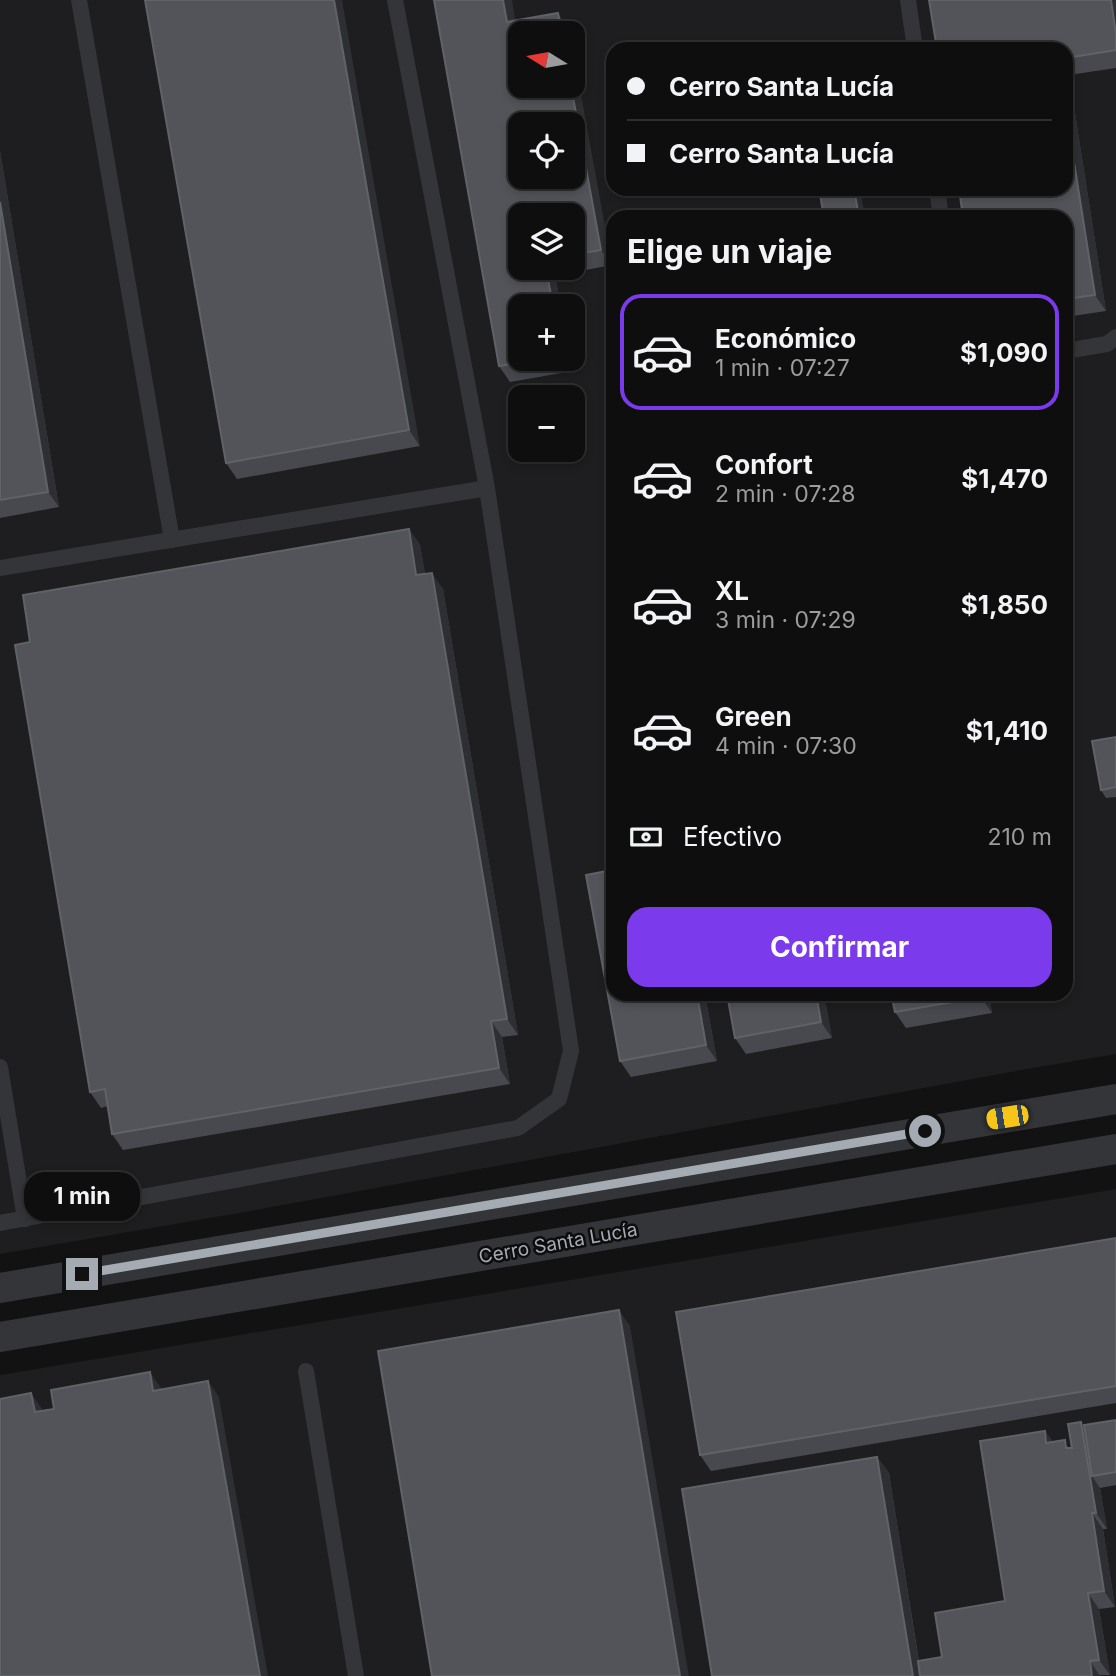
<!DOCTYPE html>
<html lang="es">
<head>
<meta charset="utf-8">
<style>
	body { margin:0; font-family:Inter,sans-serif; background:#171717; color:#f1f3f6; height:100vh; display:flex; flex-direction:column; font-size:26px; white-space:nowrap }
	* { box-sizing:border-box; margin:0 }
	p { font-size:23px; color:#9b9c9e }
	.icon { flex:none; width:38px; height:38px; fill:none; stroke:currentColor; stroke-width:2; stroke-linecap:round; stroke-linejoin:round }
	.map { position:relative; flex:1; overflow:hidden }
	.drawer { position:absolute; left:606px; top:210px; width:467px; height:791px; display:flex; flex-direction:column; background:#0e0e0e; border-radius:21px; box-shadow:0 4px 10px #0003,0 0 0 2px #2e2e2e }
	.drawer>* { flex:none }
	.banner { position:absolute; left:606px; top:42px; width:467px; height:154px; border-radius:21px; box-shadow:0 4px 10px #0003,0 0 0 2px #2e2e2e; display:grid; align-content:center; height:154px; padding:0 21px; background:#0e0e0e }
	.needle { width:46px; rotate:281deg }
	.buttons { position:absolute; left:508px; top:21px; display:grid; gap:14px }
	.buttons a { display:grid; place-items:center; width:77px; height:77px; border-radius:14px; background:#0e0e0e; box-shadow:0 4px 10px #0003,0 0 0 2px #2e2e2e; font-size:35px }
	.end { position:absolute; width:32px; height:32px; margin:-16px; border:9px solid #a4abb3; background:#111; box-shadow:0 0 0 4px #111 }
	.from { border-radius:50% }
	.bubble { position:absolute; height:49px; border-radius:21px; background:#0e0e0e; box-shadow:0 4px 10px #0003,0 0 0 2px #2e2e2e; font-size:23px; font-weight:700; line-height:49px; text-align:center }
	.car { position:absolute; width:21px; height:42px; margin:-21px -10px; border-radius:9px; box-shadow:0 0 5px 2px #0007; background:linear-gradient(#f5c518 24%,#345 0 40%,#f5c518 0 76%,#345 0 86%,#f5c518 0) }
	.banner b { display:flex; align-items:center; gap:24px; height:66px; font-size:26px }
	.banner b+b { border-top:2px solid #2e2e2e }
	.banner i { width:18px; height:18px; background:#f1f3f6 }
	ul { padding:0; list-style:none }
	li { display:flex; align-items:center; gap:21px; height:116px; margin:0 14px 10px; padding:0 7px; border:4px solid transparent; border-radius:21px }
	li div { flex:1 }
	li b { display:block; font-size:26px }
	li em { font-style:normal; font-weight:700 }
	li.current { border-color:#7c3aed }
	li>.icon { width:63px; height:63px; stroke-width:1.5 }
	h2 { padding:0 21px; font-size:32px; line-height:84px }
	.pay { display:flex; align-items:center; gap:18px; height:77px; padding:0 21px; font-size:26px }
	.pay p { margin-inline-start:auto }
	.button { display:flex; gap:14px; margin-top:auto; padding:14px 21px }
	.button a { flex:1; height:80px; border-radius:21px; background:#7c3aed; color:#fff; font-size:28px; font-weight:700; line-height:80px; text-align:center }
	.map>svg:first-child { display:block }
</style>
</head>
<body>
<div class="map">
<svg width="1116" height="1676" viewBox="0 0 1116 1676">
	<rect width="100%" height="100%" fill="#121213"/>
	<path fill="#1e1e20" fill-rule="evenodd" d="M0,0H1116V1054L1027,1069L245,1212L0,1254ZM520,33H572V86H520ZM612,49H1066V189H612ZM520,124H572V177H520ZM520,215H572V268H520ZM612,217H1066V994H612ZM520,306H572V359H520ZM520,397H572V450H520Z
		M1116,1189V1676H0V1375Z"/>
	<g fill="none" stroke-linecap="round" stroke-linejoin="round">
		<path stroke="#333538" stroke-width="16" d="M79,0L172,540
			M908,0L915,49
			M937,189L941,217
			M1066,351L1107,344L1116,337
			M0,568L487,488
			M0,1067L25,1219
			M0,1223L518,1128L559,1099L571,1051L487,488L395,0
			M306,1371L356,1676"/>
		<path stroke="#333538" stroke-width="30" d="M0,1288L1116,1099
			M0,1337L1116,1149"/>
	</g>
	<path fill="#48494e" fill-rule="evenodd" d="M145,0L420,446L237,479L226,463Z
		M1116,0V68L1069,75L1106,311L1066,317V49Z
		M515,21L569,29L570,33H520L612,265L555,276L561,306H520V359H570L573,371L510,382L499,366ZM572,215V268H520Z
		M0,151L59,507L0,518Z
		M409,529L420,545L425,574L443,589L518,1035L502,1037L510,1084L123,1150L112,1134L108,1106L101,1108L90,1092L30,642Z
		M1116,737V797L1106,798L1101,790Z
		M705,994L717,1061L631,1077L620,1061Z
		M727,994H824L832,1038L746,1054L735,1038Z
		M891,994H989L992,1013L906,1028L895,1012Z
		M1116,1238V1403L711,1471L700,1455Z
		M1116,1420V1485L1100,1488L1107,1529H1103L1115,1607L1099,1609L1110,1675L712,1676L877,1457L889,1473L919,1661L942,1657L1005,1601L1045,1431L1053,1442L1072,1448L1081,1422L1084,1425Z"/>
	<path fill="#2e2f32" d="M334,0H342L420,446L409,430Z
		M503,0H512L518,38L507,22Z
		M1111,0H1116V34Z
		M558,13L569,29L570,33H562Z
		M572,45L612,265L601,250L571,86Z
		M1066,71L1069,75L1106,311L1095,295L1066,111Z
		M0,151L59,507L48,492L0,202Z
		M854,189H860L865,217H859Z
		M546,268H550L555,276L561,306H553Z
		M564,359H570L573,371Z
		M409,529L420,545L428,591L416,575Z
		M432,573L443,589L518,1035L507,1019Z
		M697,994H705L717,1061L706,1045Z
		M816,994H824L832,1038L821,1022Z
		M980,994H989L992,1013L981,997Z
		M491,1021L502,1037L510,1084L499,1068Z
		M619,1310L630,1326L689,1676H680Z
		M150,1372L161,1388L164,1407L153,1391Z
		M208,1381L219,1397L268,1676H260Z
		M31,1393L42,1409L46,1428L35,1412Z
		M1081,1422L1092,1438V1476L1100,1488L1107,1529L1096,1513Z
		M1045,1431L1056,1446L1046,1443Z
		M877,1457L889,1473L921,1676H913Z
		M1092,1513L1103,1529L1115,1607L1104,1591Z
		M1088,1593L1099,1609L1110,1675L1099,1660Z
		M1090,1661L1100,1676H1092Z"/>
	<path fill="#525459" stroke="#5f6267" stroke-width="2" fill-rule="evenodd" d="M145,0H334L409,430L226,463Z
		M434,0H503L507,22L558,13L562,33H520V86H571L601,250L572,255V215H520V268H546L553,306H520V359H540L499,366ZM520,124H572V177H520Z
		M929,0H1111L1116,34V50L1066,58V49H937Z
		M1066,111L1095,295L1066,299V217H963L959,189H1066Z
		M819,189H854L859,217H824Z
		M0,202L48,492L0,500Z
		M409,529L416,575L432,573L507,1019L491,1021L499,1068L112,1134L105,1089L90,1092L15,645L30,642L23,595Z
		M1116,737V787L1101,790L1092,741Z
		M612,870V994H697L706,1045L620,1061L586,875Z
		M727,994H816L821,1022L735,1038Z
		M891,994H980L981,997L895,1012Z
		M1116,1238V1386L700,1455L676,1312Z
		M619,1310L680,1676H432L378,1351Z
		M150,1372L153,1391L208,1381L260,1676H0V1399L31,1393L35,1412L54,1409L51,1390Z
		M1116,1420V1472L1092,1476L1084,1425Z
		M1081,1422L1096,1513H1092L1104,1591L1088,1593L1099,1660L1090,1661L1092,1676H920L918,1661L942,1657L935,1613L1005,1601L980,1441L1045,1431L1046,1443L1065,1440L1066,1448H1072L1068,1424Z
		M877,1457L913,1676H712L682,1489Z"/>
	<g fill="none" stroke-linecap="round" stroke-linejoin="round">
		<path stroke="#a4abb3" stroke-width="9" d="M82,1274L925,1131"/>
	</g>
	<g text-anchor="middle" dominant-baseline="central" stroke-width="5" stroke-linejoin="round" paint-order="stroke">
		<g font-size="19" fill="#a4abb3" stroke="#0d0d0e">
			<text transform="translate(558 1243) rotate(-10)">Cerro Santa Lucía</text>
		</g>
	</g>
</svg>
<div class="buttons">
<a><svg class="needle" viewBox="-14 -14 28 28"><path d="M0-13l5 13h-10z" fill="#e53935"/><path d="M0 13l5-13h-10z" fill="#9b9c9e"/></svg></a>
<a><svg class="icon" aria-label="locate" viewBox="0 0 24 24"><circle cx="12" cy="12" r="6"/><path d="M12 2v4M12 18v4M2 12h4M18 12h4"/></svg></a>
<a><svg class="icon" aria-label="layers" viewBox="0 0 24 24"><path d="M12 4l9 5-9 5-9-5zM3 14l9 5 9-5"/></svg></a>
<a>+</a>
<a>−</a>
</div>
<i class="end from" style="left:925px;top:1131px"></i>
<i class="end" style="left:82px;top:1274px"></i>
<div class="bubble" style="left:24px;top:1172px;width:116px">1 min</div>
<i class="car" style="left:1007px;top:1117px;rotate:261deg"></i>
<div class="banner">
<b><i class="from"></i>Cerro Santa Lucía</b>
<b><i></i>Cerro Santa Lucía</b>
</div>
<section class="drawer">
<h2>Elige un viaje</h2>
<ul>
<li class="current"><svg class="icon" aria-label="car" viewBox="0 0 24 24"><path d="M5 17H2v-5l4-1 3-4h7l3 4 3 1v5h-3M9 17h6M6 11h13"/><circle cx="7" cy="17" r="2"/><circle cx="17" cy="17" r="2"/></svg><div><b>Económico</b><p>1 min · 07:27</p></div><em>$1,090</em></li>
<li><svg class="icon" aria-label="car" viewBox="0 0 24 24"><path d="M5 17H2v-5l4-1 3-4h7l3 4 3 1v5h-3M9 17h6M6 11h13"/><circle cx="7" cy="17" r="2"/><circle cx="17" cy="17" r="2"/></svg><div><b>Confort</b><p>2 min · 07:28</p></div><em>$1,470</em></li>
<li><svg class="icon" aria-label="car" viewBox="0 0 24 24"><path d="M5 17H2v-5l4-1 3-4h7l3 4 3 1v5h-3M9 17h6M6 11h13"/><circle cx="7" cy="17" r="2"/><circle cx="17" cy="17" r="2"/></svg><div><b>XL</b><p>3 min · 07:29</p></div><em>$1,850</em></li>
<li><svg class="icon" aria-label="car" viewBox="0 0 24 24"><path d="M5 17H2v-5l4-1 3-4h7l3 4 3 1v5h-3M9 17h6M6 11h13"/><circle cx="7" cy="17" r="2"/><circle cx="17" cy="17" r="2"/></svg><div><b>Green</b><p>4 min · 07:30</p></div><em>$1,410</em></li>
</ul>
<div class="pay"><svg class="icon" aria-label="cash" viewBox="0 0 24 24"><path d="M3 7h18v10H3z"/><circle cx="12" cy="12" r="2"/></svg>Efectivo<p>210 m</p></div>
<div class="button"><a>Confirmar</a></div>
</section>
</div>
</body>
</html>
